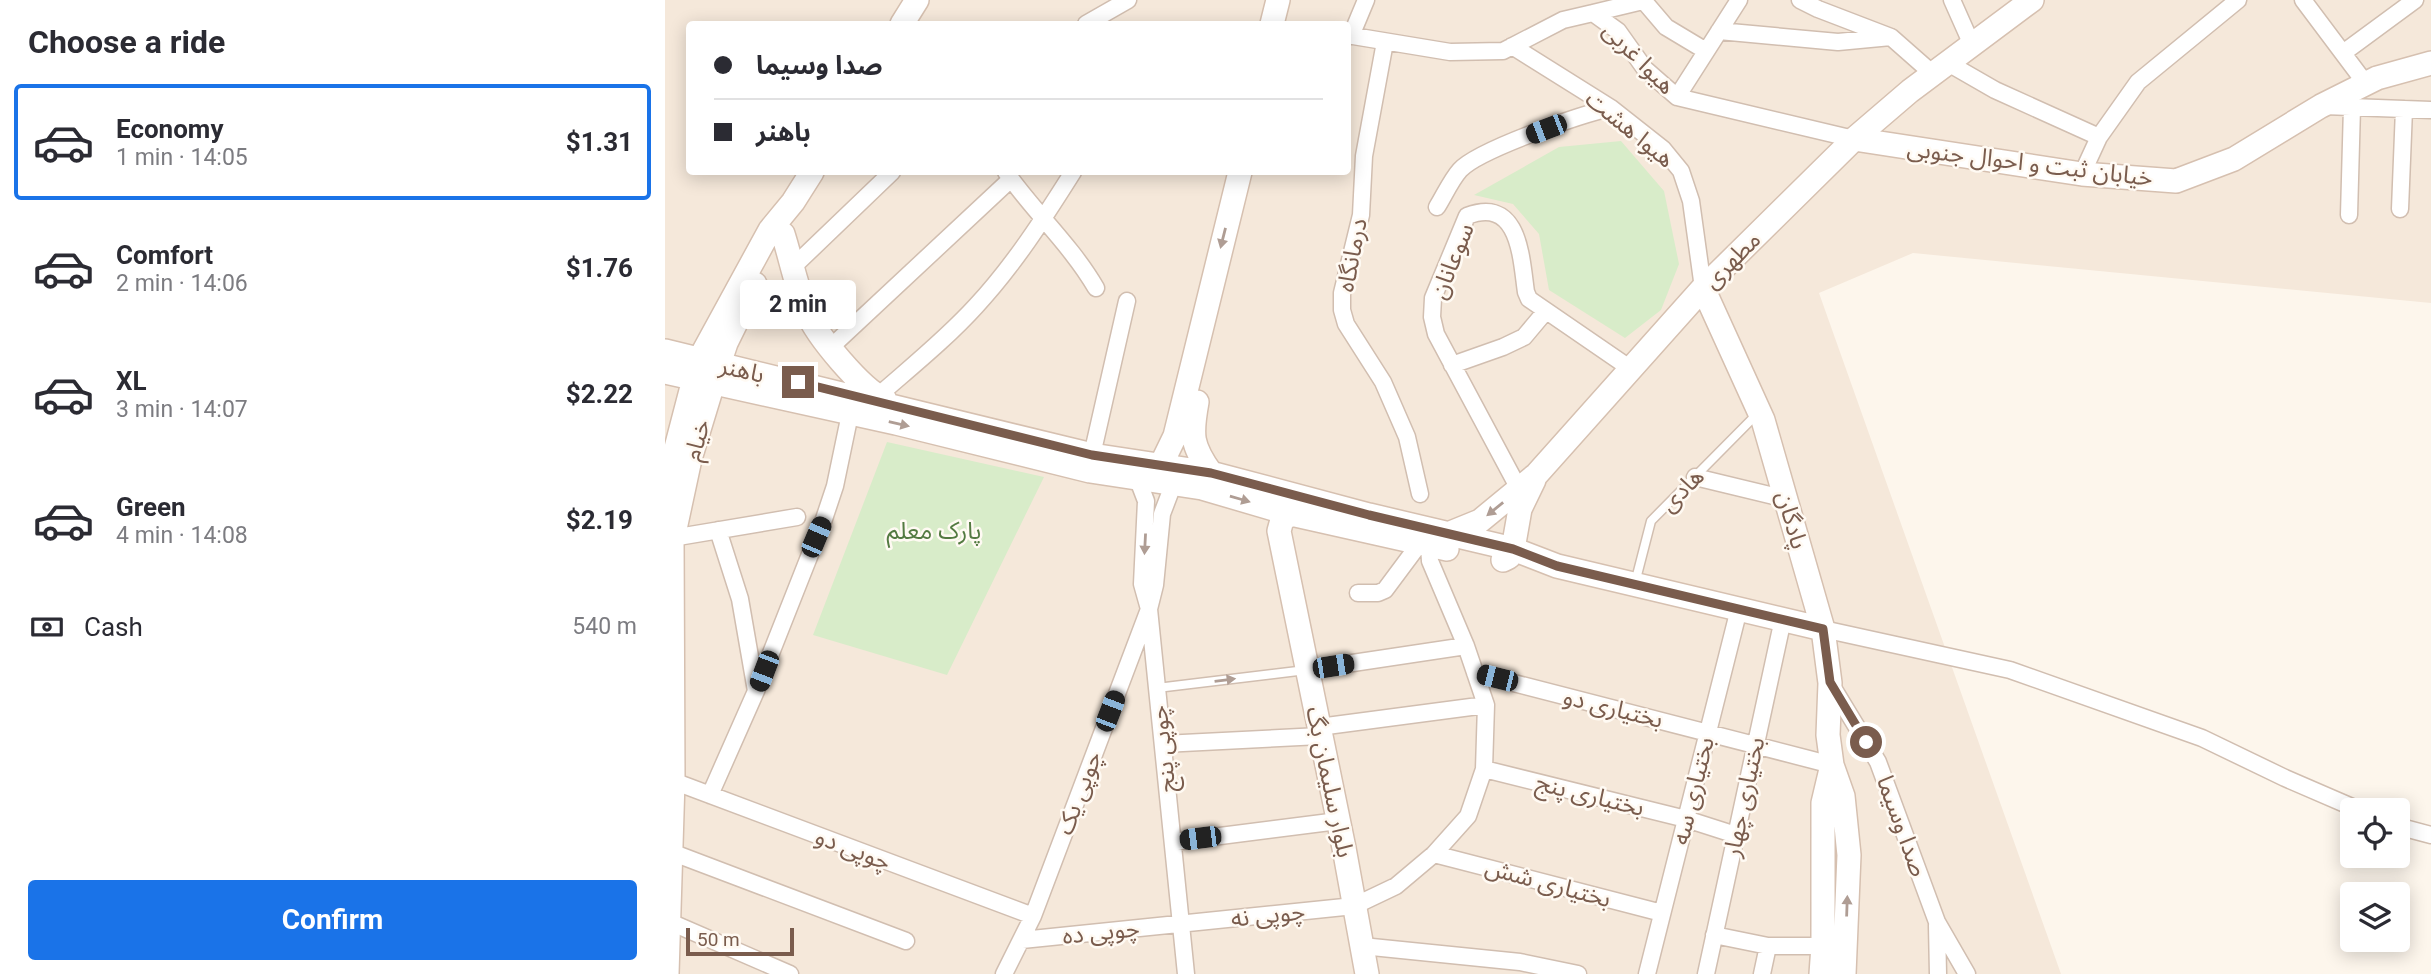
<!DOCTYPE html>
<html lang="en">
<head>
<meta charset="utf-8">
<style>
	body { margin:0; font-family:Roboto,"Noto Sans Arabic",sans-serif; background:#f2f2f3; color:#2b2b33; height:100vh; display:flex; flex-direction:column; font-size:26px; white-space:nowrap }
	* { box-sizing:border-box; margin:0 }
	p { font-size:23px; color:#7c7c81 }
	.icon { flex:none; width:38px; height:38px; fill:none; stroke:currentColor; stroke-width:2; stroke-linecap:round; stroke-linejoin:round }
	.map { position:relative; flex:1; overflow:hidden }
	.side { display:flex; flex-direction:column; background:#fff; width:665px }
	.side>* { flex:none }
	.banner { position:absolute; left:21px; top:21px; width:665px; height:154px; border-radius:7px; box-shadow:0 4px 18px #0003; display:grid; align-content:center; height:154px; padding:0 28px; background:#fff }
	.tools { position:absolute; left:1675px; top:798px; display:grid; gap:14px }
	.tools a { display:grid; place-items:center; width:70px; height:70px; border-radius:7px; background:#fff; box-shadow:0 4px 18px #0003; font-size:35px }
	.scale { position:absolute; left:21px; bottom:18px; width:108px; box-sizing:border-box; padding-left:7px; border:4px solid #7a5c4d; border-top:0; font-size:19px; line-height:24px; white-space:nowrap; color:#7a5c4d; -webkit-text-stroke:5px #fffaf3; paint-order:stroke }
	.end { position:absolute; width:32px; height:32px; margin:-16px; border:9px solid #7a5c4d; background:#fff; box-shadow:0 0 0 4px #fff }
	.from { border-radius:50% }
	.bubble { position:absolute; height:49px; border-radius:7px; background:#fff; box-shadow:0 4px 18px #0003; font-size:23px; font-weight:700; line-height:49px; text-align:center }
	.car { position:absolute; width:21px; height:42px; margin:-21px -10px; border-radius:9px; box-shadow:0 0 5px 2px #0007; background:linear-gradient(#222 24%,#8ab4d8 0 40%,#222 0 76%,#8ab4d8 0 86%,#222 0) }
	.banner b { display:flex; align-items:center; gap:24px; height:66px; font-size:26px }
	.banner b+b { border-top:2px solid #e1e1e2 }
	.banner i { width:18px; height:18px; background:#2b2b33 }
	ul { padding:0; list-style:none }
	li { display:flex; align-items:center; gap:21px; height:116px; margin:0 14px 10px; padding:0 14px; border:4px solid transparent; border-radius:7px }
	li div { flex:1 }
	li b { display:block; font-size:26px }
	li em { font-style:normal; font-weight:700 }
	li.selected { border-color:#1a73e8 }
	li>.icon { width:63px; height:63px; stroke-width:1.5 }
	h2 { padding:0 28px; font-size:32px; line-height:84px }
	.pay { display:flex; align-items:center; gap:18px; height:77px; padding:0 28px; font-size:26px }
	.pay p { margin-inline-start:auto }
	.action { display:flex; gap:14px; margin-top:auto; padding:14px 28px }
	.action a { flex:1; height:80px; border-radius:7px; background:#1a73e8; color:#fff; font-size:28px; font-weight:700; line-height:80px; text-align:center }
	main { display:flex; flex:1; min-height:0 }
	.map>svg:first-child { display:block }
</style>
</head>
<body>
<main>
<section class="side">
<h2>Choose a ride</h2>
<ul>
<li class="selected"><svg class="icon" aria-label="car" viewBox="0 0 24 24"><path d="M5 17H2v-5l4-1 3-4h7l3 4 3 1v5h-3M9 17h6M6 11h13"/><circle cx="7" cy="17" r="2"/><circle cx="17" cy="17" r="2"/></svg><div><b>Economy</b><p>1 min · 14:05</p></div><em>$1.31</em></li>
<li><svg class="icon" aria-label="car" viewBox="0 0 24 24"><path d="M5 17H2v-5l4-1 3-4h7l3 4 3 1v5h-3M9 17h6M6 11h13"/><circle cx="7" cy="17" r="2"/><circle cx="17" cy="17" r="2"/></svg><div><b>Comfort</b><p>2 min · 14:06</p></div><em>$1.76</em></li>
<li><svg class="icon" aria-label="car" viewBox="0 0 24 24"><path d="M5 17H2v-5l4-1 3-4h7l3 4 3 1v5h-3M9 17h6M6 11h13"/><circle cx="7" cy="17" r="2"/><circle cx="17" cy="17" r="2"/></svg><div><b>XL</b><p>3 min · 14:07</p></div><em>$2.22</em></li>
<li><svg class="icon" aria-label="car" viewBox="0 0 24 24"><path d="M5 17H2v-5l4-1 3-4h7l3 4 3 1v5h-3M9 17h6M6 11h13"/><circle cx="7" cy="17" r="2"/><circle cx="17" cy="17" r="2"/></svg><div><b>Green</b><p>4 min · 14:08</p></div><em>$2.19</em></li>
</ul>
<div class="pay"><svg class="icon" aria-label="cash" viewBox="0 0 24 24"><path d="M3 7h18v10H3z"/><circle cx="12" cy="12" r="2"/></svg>Cash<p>540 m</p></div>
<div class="action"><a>Confirm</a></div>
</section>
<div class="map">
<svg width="1766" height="974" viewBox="0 0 1766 974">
	<rect width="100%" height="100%" fill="#fdf6ec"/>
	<path fill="#f5e8da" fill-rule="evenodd" d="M0,0H1766V303L1248,253L1154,293L1396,974H0ZM24,24H682V172H24Z"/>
	<path fill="#d8ecc9" d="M956,141L999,191L1014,264L996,310L960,338L884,290L874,234L848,204L809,195L894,147Z
		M222,442L379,477L282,675L148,635Z"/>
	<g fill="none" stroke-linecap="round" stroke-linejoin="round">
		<g stroke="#d1beb0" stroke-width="11">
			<path id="lane" d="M970,583L986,521L1092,414
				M492,688L641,670"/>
		</g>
		<g stroke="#d1beb0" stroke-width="19">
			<path id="street" d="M978,0L1001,27L1041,51
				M1135,0L1153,9L1226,37L1268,74
				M1287,0L1307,45
				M1638,0L1701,84
				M928,13L978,1
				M421,24L463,0
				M1054,31L1173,42L1226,37
				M682,35L785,52L838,51L898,20L928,13L953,31L980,69L1012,97L1189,139
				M686,36L701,0
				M720,42L699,156L696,215L677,293V310L681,324L718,382L742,437L755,494
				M847,46L946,108L998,149L1016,171L1026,201L1038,288
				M1678,53L1750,0
				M1283,63L1330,90L1434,137
				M1012,97L1074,0
				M1659,106L1766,110
				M341,172C369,212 406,245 431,288
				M1417,174L1434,137L1473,82L1573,0
				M772,207C779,196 786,180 795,170C813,150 917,114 946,108
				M1735,209L1739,109
				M1684,215L1687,107
				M129,266L227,172
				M166,347L346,179
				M787,365L838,347L859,337L880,312
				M213,396C246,367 281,339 311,306C349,265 379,218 408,172
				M427,455L462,301
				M1030,477L1121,499
				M473,480L481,501L477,584L484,609L521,974
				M854,489L771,334L767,317L768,298L802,216C855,196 856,258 861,292L864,299L966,369
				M53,530L75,599L91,691
				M7,538L132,517
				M693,593H713L720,590L755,543
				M1158,629L1345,670L1537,738L1620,778L1694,810
				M641,670L801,646
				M810,673L1167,765
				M1165,683L1213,762L1272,922L1302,974
				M654,727L821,705
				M498,744L655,736
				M819,769L1021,819L1071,835
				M8,781L368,916
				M45,795L91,691L159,519L170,486L185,414
				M1732,826L1766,835
				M508,842L673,821
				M6,852L241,941
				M769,854L997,913
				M5,922L125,974
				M1272,925L1273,974
				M1049,935L1103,946H1158
				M357,940L689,906L731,886L769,854L803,816L819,769L821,705L801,646L765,561L764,545
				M697,946L855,962L913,974
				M339,974L368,916L484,609L490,585L497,514L508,485
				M982,974L1074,609
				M1041,974L1118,619
				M1097,974L1103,946"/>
		</g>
		<g stroke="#d6c0b0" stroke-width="26">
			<path id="secondary" d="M237,24L252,0
				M607,24L613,0
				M1189,139L1417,174L1511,181L1569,159L1656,106L1712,78L1766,63
				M118,234C126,259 131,287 142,312C152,336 196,389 220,400
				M1038,288L1098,420L1158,629L1165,683L1163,735L1167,765L1178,796L1184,855L1179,974
				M0,351L427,455L546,473L704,515L848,549L892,566L1158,629
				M0,372L231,423L425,471L537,488L626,514L782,549
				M532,402C526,435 526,445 546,473
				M495,467L510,436L575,172
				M626,514L617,520L614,531L679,848L702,974
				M10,529L25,459L54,364L61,343L90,284
				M783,534L815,521L872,474L1038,288L1189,139L1245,91L1367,0
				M838,560L844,557L848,549L855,509L869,480
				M2,974L8,781L7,538L0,512L4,475L34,360L105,230L128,202L147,172
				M1156,974L1158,946V803L1167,765"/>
		</g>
		<use href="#lane" stroke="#fff" stroke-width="8"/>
		<use href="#street" stroke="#fff" stroke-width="16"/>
		<use href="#secondary" stroke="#fff" stroke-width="23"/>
	</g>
	<defs><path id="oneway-solid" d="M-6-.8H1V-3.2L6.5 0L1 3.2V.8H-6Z" transform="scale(1.75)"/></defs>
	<g fill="#af9d94">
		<use href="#oneway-solid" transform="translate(558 238) rotate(104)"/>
		<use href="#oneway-solid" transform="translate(234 424) rotate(13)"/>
		<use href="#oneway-solid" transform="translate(575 499) rotate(16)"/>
		<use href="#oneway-solid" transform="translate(830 509) rotate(141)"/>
		<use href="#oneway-solid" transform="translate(480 544) rotate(93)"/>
		<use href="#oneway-solid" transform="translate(560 680) rotate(-7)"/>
		<use href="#oneway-solid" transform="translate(1182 906) rotate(-88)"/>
	</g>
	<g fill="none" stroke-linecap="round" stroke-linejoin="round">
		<path stroke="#7a5c4d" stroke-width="9" d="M133,382L427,455L546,473L704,515L848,549L892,566L1158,629L1165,682L1201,742"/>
	</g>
	<g text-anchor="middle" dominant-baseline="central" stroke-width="5" stroke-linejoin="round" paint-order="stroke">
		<g font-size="24" fill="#7a5c4d" stroke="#fffaf3">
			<text transform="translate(974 58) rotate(45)">هیوا غربی</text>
			<text transform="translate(965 129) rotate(39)">هیوا هشت</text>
			<text transform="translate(1365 163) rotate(7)">خیابان ثبت و احوال جنوبی</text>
			<text transform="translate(687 255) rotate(-79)">درمانگاه</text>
			<text transform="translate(1067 260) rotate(-45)">مطهری</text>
			<text transform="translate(787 261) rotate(-68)">سوعانان</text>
			<text transform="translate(77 370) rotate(13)">باهنر</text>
			<text transform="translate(32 440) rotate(-74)">خیام</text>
			<text transform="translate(1017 490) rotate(-45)">هادی</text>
			<text transform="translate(1127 520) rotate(74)">پادگان</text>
			<text transform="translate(948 708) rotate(14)">بختیاری دو</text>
			<text transform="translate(498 749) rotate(-96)">چوپی پنج</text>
			<text transform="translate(665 782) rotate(78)">بلوار سلیمان بگ</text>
			<text transform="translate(1028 791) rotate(-76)">بختیاری سه</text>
			<text transform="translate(414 793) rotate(-69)">چوپی یک</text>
			<text transform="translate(925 795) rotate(14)">بختیاری پنج</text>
			<text transform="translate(1079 797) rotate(-78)">بختیاری چهار</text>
			<text transform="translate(1237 826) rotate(70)">صدا وسیما</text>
			<text transform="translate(188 849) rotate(21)">چوپی دو</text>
			<text transform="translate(883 883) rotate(15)">بختیاری شش</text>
			<text transform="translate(603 915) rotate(-6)">چوپی نه</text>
			<text transform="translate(436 932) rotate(-6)">چوپی ده</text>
		</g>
		<g font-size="24" fill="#537a41" stroke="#fffaf3">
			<text x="269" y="531">پارک معلم</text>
		</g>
	</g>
</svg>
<div class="tools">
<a><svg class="icon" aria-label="locate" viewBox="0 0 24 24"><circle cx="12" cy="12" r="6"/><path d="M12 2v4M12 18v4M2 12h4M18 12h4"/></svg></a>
<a><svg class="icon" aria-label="layers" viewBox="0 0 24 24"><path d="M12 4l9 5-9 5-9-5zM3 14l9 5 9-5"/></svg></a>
</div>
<div class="scale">50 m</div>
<i class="end from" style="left:1201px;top:742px"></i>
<i class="end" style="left:133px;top:382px"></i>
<div class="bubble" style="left:75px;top:280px;width:116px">2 min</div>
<i class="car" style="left:881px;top:129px;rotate:249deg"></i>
<i class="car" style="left:151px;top:537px;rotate:23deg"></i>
<i class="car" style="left:668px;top:666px;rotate:81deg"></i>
<i class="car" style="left:99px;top:671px;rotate:201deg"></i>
<i class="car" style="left:832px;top:678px;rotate:284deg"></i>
<i class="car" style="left:445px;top:711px;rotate:21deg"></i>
<i class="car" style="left:535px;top:838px;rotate:263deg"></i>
<div class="banner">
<b><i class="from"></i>صدا وسیما</b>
<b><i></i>باهنر</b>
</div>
</div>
</main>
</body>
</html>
